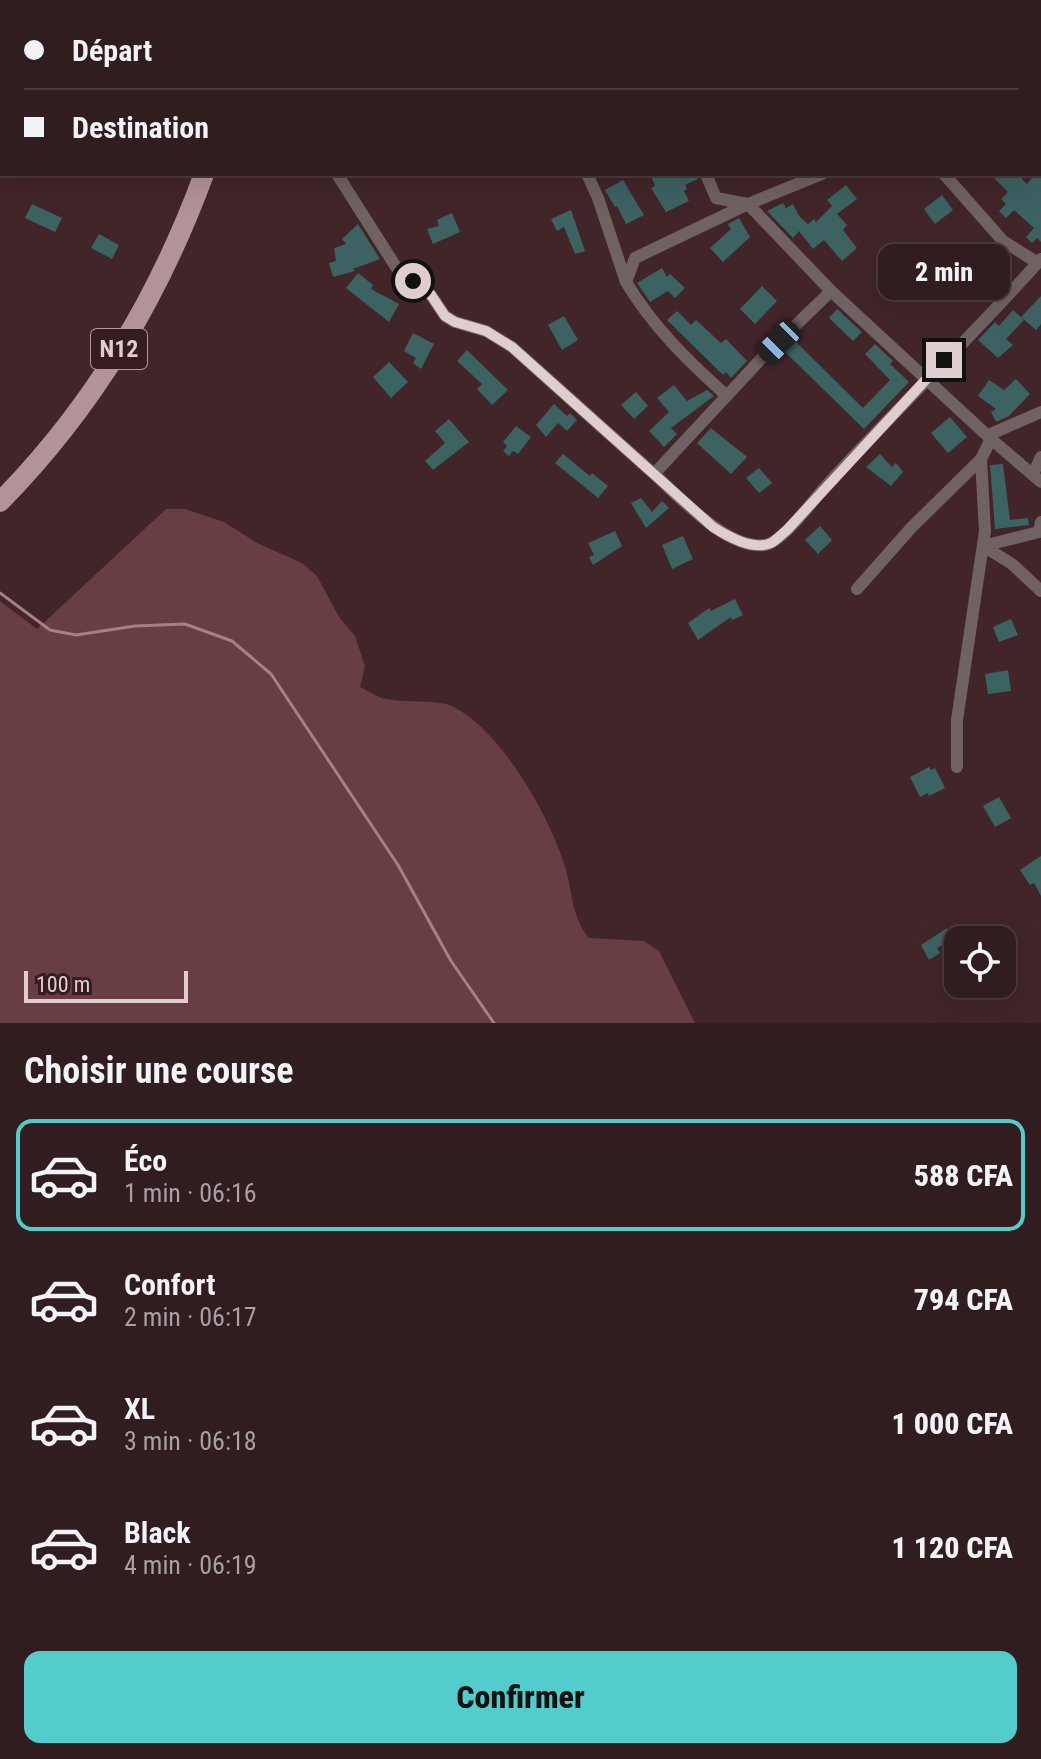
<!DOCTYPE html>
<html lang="fr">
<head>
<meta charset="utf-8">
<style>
	body { margin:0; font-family:"Roboto Condensed",sans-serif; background:#3d292c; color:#f1f3f6; height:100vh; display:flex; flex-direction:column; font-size:30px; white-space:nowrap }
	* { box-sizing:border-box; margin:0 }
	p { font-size:26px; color:#a8a1a4 }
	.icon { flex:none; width:44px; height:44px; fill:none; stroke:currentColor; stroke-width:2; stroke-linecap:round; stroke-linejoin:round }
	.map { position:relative; height:1023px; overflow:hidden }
	.side { display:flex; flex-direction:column; background:#311c1f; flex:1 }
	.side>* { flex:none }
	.guide { position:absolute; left:0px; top:0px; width:1042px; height:176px; box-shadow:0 8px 32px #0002,0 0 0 2px #4c3a3d; display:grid; align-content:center; height:176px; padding:0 24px; background:#311c1f }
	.buttons { position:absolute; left:944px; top:926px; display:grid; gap:16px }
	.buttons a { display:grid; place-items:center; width:72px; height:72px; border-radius:16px; background:#311c1f; box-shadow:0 8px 32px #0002,0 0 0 2px #4c3a3d; font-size:40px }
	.scale { position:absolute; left:24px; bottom:20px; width:164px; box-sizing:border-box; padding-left:8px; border:4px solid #e0cdcf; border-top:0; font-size:22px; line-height:28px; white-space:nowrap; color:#e0cdcf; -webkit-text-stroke:6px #361b1f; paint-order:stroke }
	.end { position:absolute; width:36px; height:36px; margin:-18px; border:10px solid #e0cdcf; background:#111; box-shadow:0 0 0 4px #111 }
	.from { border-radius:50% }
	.bubble { position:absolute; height:56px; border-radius:16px; background:#311c1f; box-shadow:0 8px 32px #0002,0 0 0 2px #4c3a3d; font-size:26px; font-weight:800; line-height:56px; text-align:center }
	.car { position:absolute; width:24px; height:48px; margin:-24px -12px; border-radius:10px; box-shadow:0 0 6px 2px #0007; background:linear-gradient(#222 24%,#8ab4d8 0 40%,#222 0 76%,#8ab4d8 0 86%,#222 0) }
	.guide b { display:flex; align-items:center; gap:28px; height:76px; font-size:30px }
	.guide b+b { border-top:2px solid #4c3a3d }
	.guide i { width:20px; height:20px; background:#f1f3f6 }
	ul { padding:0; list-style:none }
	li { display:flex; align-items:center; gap:24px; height:112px; margin:0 16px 12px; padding:0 8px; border:4px solid transparent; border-radius:16px }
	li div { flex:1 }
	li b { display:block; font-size:30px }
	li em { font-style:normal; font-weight:800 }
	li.on { border-color:#53cdcb }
	li>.icon { width:72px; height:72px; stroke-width:1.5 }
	h2 { padding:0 24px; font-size:36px; line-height:96px }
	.primary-button { display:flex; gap:16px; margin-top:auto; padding:16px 24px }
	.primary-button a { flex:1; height:92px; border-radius:16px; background:#53cdcb; color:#111; font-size:32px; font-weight:800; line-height:92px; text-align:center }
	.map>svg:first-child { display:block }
</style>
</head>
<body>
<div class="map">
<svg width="1041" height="1023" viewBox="0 0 1041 1023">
	<rect width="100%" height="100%" fill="#412529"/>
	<path fill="#693d44" d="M166,509H185L224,522L257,543L302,563L317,576L339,617L355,636L365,666L360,687C367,690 375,696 382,698C402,704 436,698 454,707C503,733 551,818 566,870C573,895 572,918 589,938L644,941L659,951L695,1023H0V601L37,629Z"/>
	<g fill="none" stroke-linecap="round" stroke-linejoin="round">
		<path stroke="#a97e84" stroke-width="3" d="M0,593L50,630L76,635L135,626L185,624L232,641L271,674L398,865L451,961L494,1023"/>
	</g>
	<path fill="#3c6261" d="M1041,168V242L1037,238L1032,243L1026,237L1034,228L1014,210L1006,218L999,211L1006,204L1001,199L1008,192L990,174H1017L1027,184L1035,174H1040Z
		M650,174H697L698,179L685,185L687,189L684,191L689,201L666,212L651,188L655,186Z
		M623,180L644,215L626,224L617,206L615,207L605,190Z
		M846,185L857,199L837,214L847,225L843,230L857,248L842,261L824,240L813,249L799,231L793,238L767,211L783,203L786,208L793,204L799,216L808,224L814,219L816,222L832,206L827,200Z
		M942,195L953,210L935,224L924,209Z
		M32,204L62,218L55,232L25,218Z
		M571,210L585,251L575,254L564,227L557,231L551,219Z
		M452,213L460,232L433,244L427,229L439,226L437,220Z
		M739,218L750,237L723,262L710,248L731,229L728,224Z
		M358,224L380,259L353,269L355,271L333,277L329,263L336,261L334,248L346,244L342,239Z
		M99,234L119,245L112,259L91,248Z
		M983,247L992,263L1000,256L1012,268L1001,278L1003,283L1001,285L985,269L976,251Z
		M662,268L667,277L670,274L685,288L675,298L668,291L650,302L637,283Z
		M358,273L373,285L371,289L399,304L389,322L346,288Z
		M762,286L777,301L755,324L740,309Z
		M1041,296V324L1036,330L1021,317Z
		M837,309L862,332L853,341L829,318Z
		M1013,310L1024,320L1006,339L1013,345L998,358L978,340L995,322L999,326Z
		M677,311L691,325L696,320L721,343L726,339L747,361L731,378L726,372L723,375L667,320Z
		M564,316L578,340L562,350L548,325Z
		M413,333L434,344L421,369L413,363L416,358L404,351Z
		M794,340L863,408L890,380L865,354L875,344L893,361L890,364L909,382L864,429L783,350Z
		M467,350L508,390L492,405L477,389L482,384L457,361Z
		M389,362L408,382L391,398L373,377Z
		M1016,379L1030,394L1009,416L996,422L991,412L996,409L978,396L989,380L1004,390Z
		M674,385L687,401L707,390L714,396L671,428L677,434L664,447L649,431L669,412L657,398Z
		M636,392L648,406L634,419L621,405Z
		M554,404L567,416L570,413L577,420L567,431L558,423L546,437L536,425Z
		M950,417L967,437L948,453L931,433Z
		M449,419L469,442L433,470L425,461L445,443L435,431Z
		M516,426L531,437L518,454L513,451L509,456L503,451L507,446L503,442Z
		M711,428L747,457L731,474L697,443Z
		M563,454L590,476L592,473L608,486L598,498L555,463Z
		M880,454L892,467L896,463L903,472L891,486L866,467Z
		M1003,464L1010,520L1028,518L1029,525L995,529L990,465Z
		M759,468L772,483L759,493L746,478Z
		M641,498L652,512L662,501L669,508L646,528L631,503Z
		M820,526L832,540L818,554L805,540Z
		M615,531L622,546L593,565L589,557L594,555L588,543Z
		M683,536L693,559L672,569L662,545Z
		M735,599L743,615L732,620L731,617L698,640L688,623L709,608L711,611Z
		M1011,619L1018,635L999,642L993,627Z
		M1008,670L1011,691L988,694L985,674Z
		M929,767L931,770L935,768L945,788L929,796L928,793L920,797L910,777Z
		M999,797L1011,818L995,827L983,806Z
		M1041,856V896L1034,883L1030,885L1020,870Z
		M947,928L953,939L937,948L940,953L929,960L921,945Z"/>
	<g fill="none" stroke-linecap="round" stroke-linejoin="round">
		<path stroke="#706163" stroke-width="12" d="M289,0L291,2
			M435,0L437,2
			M570,0L571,2
			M419,2L423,0
			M451,2L453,0
			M750,2L755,0
			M1040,72L1041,71
			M1040,127L1041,128
			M337,174L396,267L431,295L445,316L455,322L486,331L512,347L654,474L761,359L831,291
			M587,174L598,198L626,282L635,258L748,204L822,174
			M706,174L716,198L748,204L831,291L991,439L981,459L985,531L957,720V767
			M944,174L1003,241L1038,263
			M626,282C653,327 688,361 727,396
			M1041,412L993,433L991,439L1041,482
			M654,474C680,497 727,550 765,545C783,542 813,500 826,486C896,409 972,337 1041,259
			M1033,474L1041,457
			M983,546L1012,564L1041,591
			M983,546L1039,532L1041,522
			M857,589L911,528L981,459"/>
		<path stroke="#b29397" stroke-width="20" d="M268,2L269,0
			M0,502C93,407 158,299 204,174"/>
	</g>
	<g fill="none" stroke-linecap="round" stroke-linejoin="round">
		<path stroke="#e0cdcf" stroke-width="10" d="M413,281L431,295L445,316L455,322L486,331L512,347L713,527C727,536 754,551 771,543C776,540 782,534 787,530L944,360"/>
	</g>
	<g text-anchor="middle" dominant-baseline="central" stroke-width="6" stroke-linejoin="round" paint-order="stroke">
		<rect fill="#361b1f" stroke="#ad989a" stroke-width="2" x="91" y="329" width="56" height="40" rx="6"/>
		<g font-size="24" font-weight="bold" fill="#e0cdcf">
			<text x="119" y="349">N12</text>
		</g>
	</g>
</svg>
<div class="buttons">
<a><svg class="icon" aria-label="locate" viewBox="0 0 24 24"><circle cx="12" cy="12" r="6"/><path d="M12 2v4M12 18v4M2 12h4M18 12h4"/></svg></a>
</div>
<div class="scale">100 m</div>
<i class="end from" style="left:413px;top:281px"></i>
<i class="end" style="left:944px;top:360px"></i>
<div class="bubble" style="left:878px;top:244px;width:132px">2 min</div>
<i class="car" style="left:779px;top:342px;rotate:225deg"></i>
<div class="guide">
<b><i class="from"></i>Départ</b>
<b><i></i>Destination</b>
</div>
</div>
<section class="side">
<h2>Choisir une course</h2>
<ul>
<li class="on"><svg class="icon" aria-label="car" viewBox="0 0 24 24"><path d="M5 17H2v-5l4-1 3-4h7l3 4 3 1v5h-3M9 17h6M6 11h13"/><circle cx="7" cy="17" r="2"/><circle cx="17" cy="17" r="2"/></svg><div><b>Éco</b><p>1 min · 06:16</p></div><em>588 CFA</em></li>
<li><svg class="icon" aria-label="car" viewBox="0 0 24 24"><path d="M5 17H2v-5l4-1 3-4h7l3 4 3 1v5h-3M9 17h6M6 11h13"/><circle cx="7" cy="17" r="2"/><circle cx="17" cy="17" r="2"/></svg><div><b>Confort</b><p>2 min · 06:17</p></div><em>794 CFA</em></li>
<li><svg class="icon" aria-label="car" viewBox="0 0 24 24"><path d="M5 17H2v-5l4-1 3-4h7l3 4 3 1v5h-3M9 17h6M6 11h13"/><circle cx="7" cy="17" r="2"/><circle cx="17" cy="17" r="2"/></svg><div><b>XL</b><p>3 min · 06:18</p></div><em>1 000 CFA</em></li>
<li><svg class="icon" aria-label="car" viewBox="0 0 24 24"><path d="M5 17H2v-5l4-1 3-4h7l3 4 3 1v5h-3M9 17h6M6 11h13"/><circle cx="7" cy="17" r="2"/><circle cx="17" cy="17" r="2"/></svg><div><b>Black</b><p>4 min · 06:19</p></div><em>1 120 CFA</em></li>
</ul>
<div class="primary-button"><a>Confirmer</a></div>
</section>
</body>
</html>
